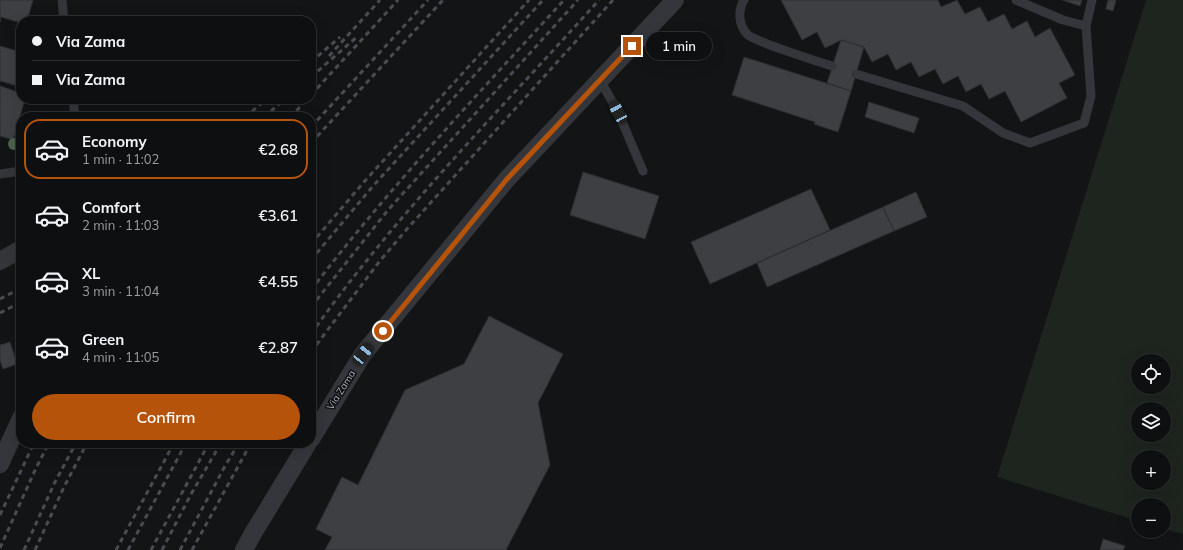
<!DOCTYPE html>
<html lang="en">
<head>
<meta charset="utf-8">
<style>
	body { margin:0; font-family:Mulish,sans-serif; background:#1c1d1e; color:#f1f3f6; height:100vh; display:flex; flex-direction:column; font-size:15px; white-space:nowrap }
	* { box-sizing:border-box; margin:0 }
	p { font-size:13px; color:#9b9c9f }
	.icon { flex:none; width:22px; height:22px; fill:none; stroke:currentColor; stroke-width:2; stroke-linecap:round; stroke-linejoin:round }
	.map { position:relative; flex:1; overflow:hidden }
	.drawer { position:absolute; left:16px; top:112px; width:300px; height:336px; display:flex; flex-direction:column; background:#0e0f10; border-radius:16px; box-shadow:0 4px 16px #0002,0 0 0 1px #2e2f30 }
	.drawer>* { flex:none }
	.hud { position:absolute; left:16px; top:16px; width:300px; height:88px; border-radius:16px; box-shadow:0 4px 16px #0002,0 0 0 1px #2e2f30; display:grid; align-content:center; height:88px; padding:0 16px; background:#0e0f10 }
	.buttons { position:absolute; left:1131px; top:354px; display:grid; gap:8px }
	.buttons a { display:grid; place-items:center; width:40px; height:40px; border-radius:50%; background:#0e0f10; box-shadow:0 4px 16px #0002,0 0 0 1px #2e2f30; font-size:20px }
	.end { position:absolute; width:18px; height:18px; margin:-9px; border:5px solid #b45309; background:#fff; box-shadow:0 0 0 2px #fff }
	.from { border-radius:50% }
	.bubble { position:absolute; height:28px; border-radius:14px; background:#0e0f10; box-shadow:0 4px 16px #0002,0 0 0 1px #2e2f30; font-size:13px; font-weight:600; line-height:28px; text-align:center }
	.car { position:absolute; width:12px; height:24px; margin:-12px -6px; border-radius:5px; box-shadow:0 0 3px 1px #0007; background:linear-gradient(#222 24%,#8ab4d8 0 40%,#222 0 76%,#8ab4d8 0 86%,#222 0) }
	.hud b { display:flex; align-items:center; gap:14px; height:38px; font-size:15px }
	.hud b+b { border-top:1px solid #2e2f30 }
	.hud i { width:10px; height:10px; background:#f1f3f6 }
	ul { padding:7px 0 0; list-style:none }
	li { display:flex; align-items:center; gap:12px; height:60px; margin:0 8px 6px; padding:0 8px; border:2px solid transparent; border-radius:16px }
	li div { flex:1 }
	li b { display:block; font-size:15px }
	li em { font-style:normal; font-weight:600 }
	li.on { border-color:#b45309 }
	li>.icon { width:36px; height:36px; stroke-width:1.5 }
	.action { display:flex; gap:8px; margin-top:auto; padding:8px 16px }
	.action a { flex:1; height:46px; border-radius:24px; background:#b45309; color:#fff; font-size:16px; font-weight:600; line-height:46px; text-align:center }
	.map>svg:first-child { display:block }
</style>
</head>
<body>
<div class="map">
<svg width="1183" height="550" viewBox="0 0 1183 550">
	<rect width="100%" height="100%" fill="#131415"/>
	<path fill="#1d251e" fill-rule="evenodd" d="M1146,0H1183V534L1164,529V505H1138V521L997,477ZM1138,361H1164V387H1138ZM1138,409H1164V435H1138ZM1138,457H1164V483H1138Z"/>
	<path fill="#3d3f43" stroke="#2d2e32" d="M0,0H33L27,21H21V23L1,17L0,22Z
		M781,0H938L941,7L957,0L965,14L980,7L988,22L1004,14L1012,29L1027,21L1035,37L1050,28L1075,75L1059,83L1067,98L1021,122L1005,91L989,99L981,84L966,92L958,76L943,84L935,69L919,77L911,62L896,70L888,54L872,62L864,47L841,40L825,48L817,32L802,40Z
		M1062,0H1082L1080,6Z
		M1108,0H1116L1113,11L1106,9Z
		M841,40L864,47L851,91L827,83Z
		M0,46L21,52V87L0,81Z
		M744,57L851,91L838,132L814,124L815,122L732,95Z
		M0,86L21,93V99H25L13,140L0,136Z
		M869,102L919,118L914,133L865,117Z
		M583,172L659,196L645,239L570,215Z
		M811,189L830,230L710,284L691,242Z
		M916,192L927,217L894,231L883,207Z
		M883,207L894,231L767,287L757,263Z
		M489,316L563,354L538,403L550,465L506,550H325L332,537L316,529L342,477L358,485L405,390L464,364Z
		M10,342L17,364L3,369L0,360V345Z
		M1103,539L1125,546L1123,550H1100Z"/>
	<g fill="none" stroke-linecap="round" stroke-linejoin="round">
		<path stroke="#34363b" stroke-width="9" d="M62,0L64,21
			M744,0C738,10 738,24 747,34C753,41 819,62 832,66
			M1016,0L1063,20L1086,26
			M856,74L963,106L1003,133L1030,143L1084,123L1091,96L1086,26L1092,0
			M600,80L618,112L643,171
			M73,99L75,117
			M0,174L21,171"/>
		<path stroke="#34363b" stroke-width="18" d="M0,261L21,249
			M311,439L363,354L507,179L675,0
			M0,464L21,418
			M244,550L252,535L308,443"/>
		<path stroke="#494c52" stroke-width="3" stroke-dasharray="5 4" stroke-linecap="butt" d="M329,56L380,0
			M311,62L340,37
			M311,77L358,36
			M311,95L398,0
			M245,117L267,99
			M264,117L285,99
			M290,117L308,99
			M311,127L428,0
			M311,143L443,0
			M311,244L363,183L529,0
			M311,260L373,186L543,0
			M311,290C389,188 478,94 564,0
			M0,299L21,288
			M311,307L388,210L578,0
			M0,313L21,302
			M311,334C396,214 501,109 599,0
			M311,352L379,262L407,229L613,0
			M0,515L34,443
			M0,548L36,468L49,443
			M24,550L55,482L76,443
			M35,550L64,487L87,443
			M116,550L174,443
			M128,550L186,443
			M151,550L209,443
			M162,550L190,496L221,443
			M180,550L225,466L239,443
			M192,550L251,443"/>
	</g>
	<circle fill="#4c634d" cx="14" cy="144" r="6"/>
	<g fill="none" stroke-linecap="round" stroke-linejoin="round">
		<path stroke="#b45309" stroke-width="5" d="M383,331L507,179L632,46"/>
	</g>
	<g text-anchor="middle" dominant-baseline="central" stroke-width="3" stroke-linejoin="round" paint-order="stroke">
		<g font-size="10" fill="#a4abb7" stroke="#0e0f10">
			<text transform="translate(341 390) rotate(-58)">Via Zama</text>
		</g>
	</g>
</svg>
<div class="buttons">
<a><svg class="icon" aria-label="locate" viewBox="0 0 24 24"><circle cx="12" cy="12" r="6"/><path d="M12 2v4M12 18v4M2 12h4M18 12h4"/></svg></a>
<a><svg class="icon" aria-label="layers" viewBox="0 0 24 24"><path d="M12 4l9 5-9 5-9-5zM3 14l9 5 9-5"/></svg></a>
<a>+</a>
<a>−</a>
</div>
<i class="end from" style="left:383px;top:331px"></i>
<i class="end" style="left:632px;top:46px"></i>
<div class="bubble" style="left:646px;top:32px;width:66px">1 min</div>
<i class="car" style="left:618px;top:112px;rotate:331deg"></i>
<i class="car" style="left:363px;top:354px;rotate:39deg"></i>
<div class="hud">
<b><i class="from"></i>Via Zama</b>
<b><i></i>Via Zama</b>
</div>
<section class="drawer">
<ul>
<li class="on"><svg class="icon" aria-label="car" viewBox="0 0 24 24"><path d="M5 17H2v-5l4-1 3-4h7l3 4 3 1v5h-3M9 17h6M6 11h13"/><circle cx="7" cy="17" r="2"/><circle cx="17" cy="17" r="2"/></svg><div><b>Economy</b><p>1 min · 11:02</p></div><em>€2.68</em></li>
<li><svg class="icon" aria-label="car" viewBox="0 0 24 24"><path d="M5 17H2v-5l4-1 3-4h7l3 4 3 1v5h-3M9 17h6M6 11h13"/><circle cx="7" cy="17" r="2"/><circle cx="17" cy="17" r="2"/></svg><div><b>Comfort</b><p>2 min · 11:03</p></div><em>€3.61</em></li>
<li><svg class="icon" aria-label="car" viewBox="0 0 24 24"><path d="M5 17H2v-5l4-1 3-4h7l3 4 3 1v5h-3M9 17h6M6 11h13"/><circle cx="7" cy="17" r="2"/><circle cx="17" cy="17" r="2"/></svg><div><b>XL</b><p>3 min · 11:04</p></div><em>€4.55</em></li>
<li><svg class="icon" aria-label="car" viewBox="0 0 24 24"><path d="M5 17H2v-5l4-1 3-4h7l3 4 3 1v5h-3M9 17h6M6 11h13"/><circle cx="7" cy="17" r="2"/><circle cx="17" cy="17" r="2"/></svg><div><b>Green</b><p>4 min · 11:05</p></div><em>€2.87</em></li>
</ul>
<div class="action"><a>Confirm</a></div>
</section>
</div>
</body>
</html>
